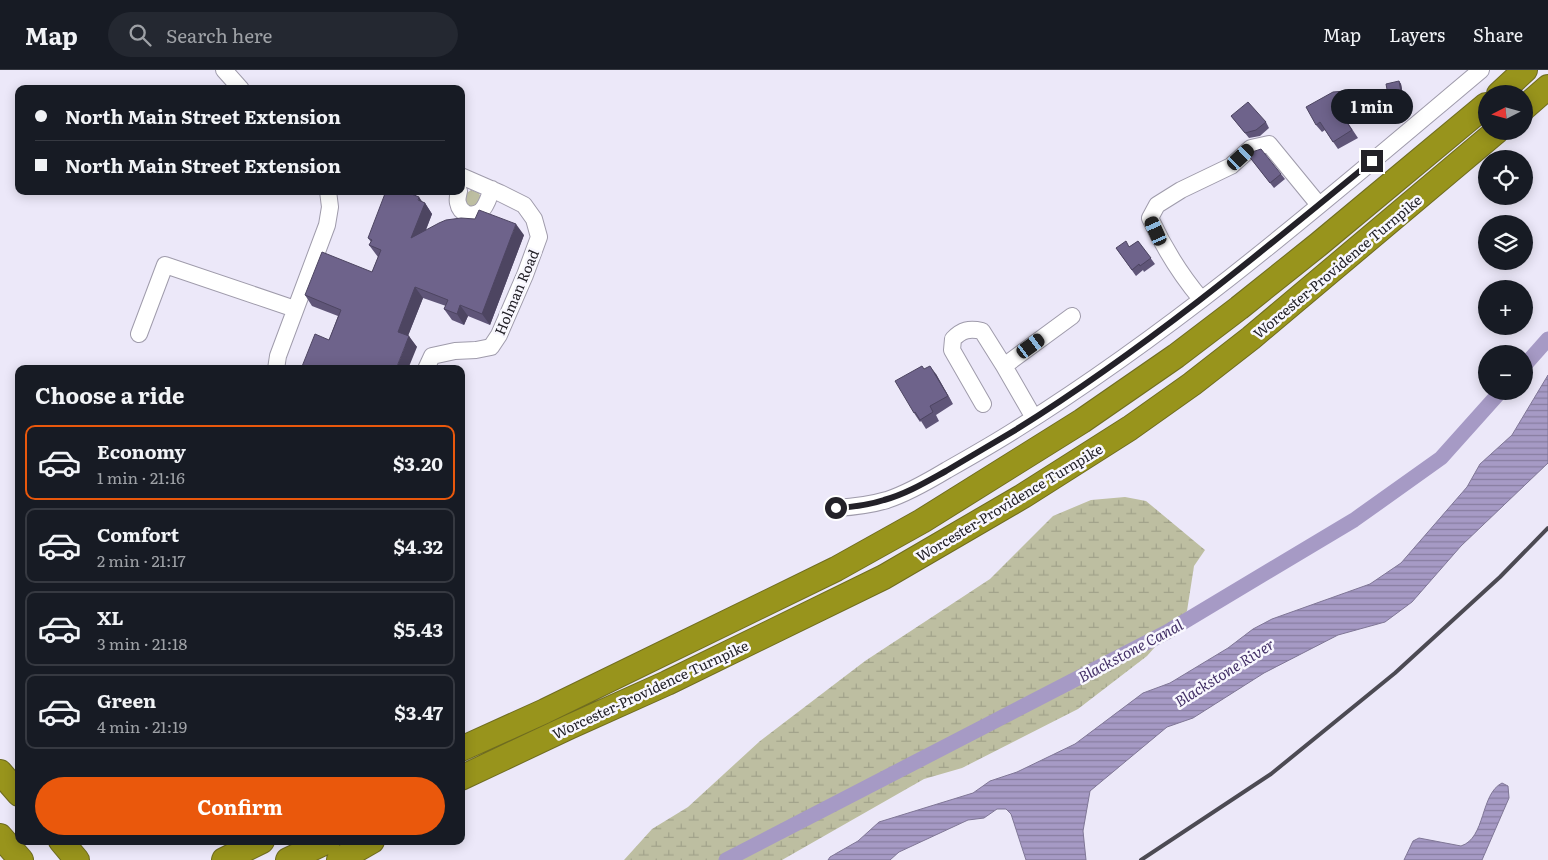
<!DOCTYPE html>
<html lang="en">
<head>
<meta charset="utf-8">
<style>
	body { margin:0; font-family:Literata,serif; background:#242831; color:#f1f3f6; height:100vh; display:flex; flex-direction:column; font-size:19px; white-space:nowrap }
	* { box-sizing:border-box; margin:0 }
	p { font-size:16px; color:#9ea1a6 }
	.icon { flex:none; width:28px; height:28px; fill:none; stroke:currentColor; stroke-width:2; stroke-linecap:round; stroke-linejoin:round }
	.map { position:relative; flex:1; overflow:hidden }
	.panel { position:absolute; left:15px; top:295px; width:450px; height:480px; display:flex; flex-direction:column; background:#171b24; border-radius:10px; box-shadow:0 2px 12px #0003 }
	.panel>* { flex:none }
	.banner { position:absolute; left:15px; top:15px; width:450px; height:110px; border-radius:10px; box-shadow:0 2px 12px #0003; display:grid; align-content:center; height:110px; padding:0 20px; background:#171b24 }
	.needle { width:32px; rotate:264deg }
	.tools { position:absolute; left:1478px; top:15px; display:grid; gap:10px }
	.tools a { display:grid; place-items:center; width:55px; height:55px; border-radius:50%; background:#171b24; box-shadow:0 2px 12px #0003; font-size:25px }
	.end { position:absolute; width:22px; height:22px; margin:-11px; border:6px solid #232128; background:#fff; box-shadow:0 0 0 2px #fff }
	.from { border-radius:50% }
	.bubble { position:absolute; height:35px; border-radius:18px; background:#171b24; box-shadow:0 2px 12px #0003; font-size:16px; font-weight:700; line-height:35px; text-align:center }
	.car { position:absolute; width:15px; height:30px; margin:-15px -8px; border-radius:6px; box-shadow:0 0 4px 1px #0007; background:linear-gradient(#222 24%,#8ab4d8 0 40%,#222 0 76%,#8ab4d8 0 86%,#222 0) }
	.banner b { display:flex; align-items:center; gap:18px; height:48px; font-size:19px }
	.banner b+b { border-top:1px solid #363941 }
	.banner i { width:12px; height:12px; background:#f1f3f6 }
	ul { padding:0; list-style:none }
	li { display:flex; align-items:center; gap:15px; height:75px; margin:0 10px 8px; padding:0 10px; border:2px solid #363941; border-radius:10px }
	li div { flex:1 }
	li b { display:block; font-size:19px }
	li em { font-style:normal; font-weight:700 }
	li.on { border-color:#ea580c }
	li>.icon { width:45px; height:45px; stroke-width:1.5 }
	h2 { padding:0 20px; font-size:22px; line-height:60px }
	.action { display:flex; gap:10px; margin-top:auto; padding:10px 20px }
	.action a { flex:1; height:58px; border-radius:30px; background:#ea580c; color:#fff; font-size:20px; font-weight:700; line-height:58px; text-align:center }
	header { display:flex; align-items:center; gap:30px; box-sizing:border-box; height:70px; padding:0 25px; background:#171b24; border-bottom:1px solid #363941 }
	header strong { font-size:24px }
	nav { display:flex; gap:28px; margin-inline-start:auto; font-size:18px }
	.search { width:350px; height:45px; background:#242831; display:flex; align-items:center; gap:12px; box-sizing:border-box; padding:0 18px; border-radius:28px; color:#9ea1a6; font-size:19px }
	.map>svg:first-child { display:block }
</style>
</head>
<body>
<header>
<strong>Map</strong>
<div class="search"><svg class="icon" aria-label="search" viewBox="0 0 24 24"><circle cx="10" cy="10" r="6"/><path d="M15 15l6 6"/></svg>Search here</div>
<nav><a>Map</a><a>Layers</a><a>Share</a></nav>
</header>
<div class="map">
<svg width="1548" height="790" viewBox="0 0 1548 790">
	<defs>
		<pattern id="grass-tufts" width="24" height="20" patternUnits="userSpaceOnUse" patternTransform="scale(1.25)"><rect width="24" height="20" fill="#bdbea1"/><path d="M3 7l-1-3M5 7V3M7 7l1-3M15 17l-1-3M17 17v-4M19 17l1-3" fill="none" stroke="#a2a38b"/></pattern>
		<pattern id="wetland-marsh" width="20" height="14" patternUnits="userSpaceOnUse" patternTransform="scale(1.25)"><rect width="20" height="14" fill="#bdbea1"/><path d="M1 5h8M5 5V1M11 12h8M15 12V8" fill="none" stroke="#a2a38b"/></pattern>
		<pattern id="water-rules" width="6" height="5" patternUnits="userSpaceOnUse" patternTransform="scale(1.25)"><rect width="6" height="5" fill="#a69ac5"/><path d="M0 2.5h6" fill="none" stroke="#877da0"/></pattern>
	</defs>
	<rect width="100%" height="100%" fill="#ece8f9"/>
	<path fill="url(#grass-tufts)" d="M471,120L479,123L481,128L475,137L467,136L464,125Z"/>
	<path fill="url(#wetland-marsh)" d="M1125,427L1146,431L1205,480L1194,496L1187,541L1147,586L1078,639L962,698L924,709L782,790H624L652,759L688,737L760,671L865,591L990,509L1053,446L1091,430Z"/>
	<path fill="url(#water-rules)" stroke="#7f7696" d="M1548,305V393L1461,476L1412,532L1385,552L1338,565L1264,603L1193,648L1167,657L1090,721L1083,761L1086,790H1026L1011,744L1006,739H997L984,748L968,750L899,782L890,790H828L830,787L858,771L879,752L973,723L990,711L1017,702L1075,674L1143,623L1170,613L1228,578L1253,559L1272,549L1370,514L1401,493L1467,417L1480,394L1512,365Z
		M1502,713L1508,716L1509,728L1482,790H1404L1413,771L1419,768L1461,776C1486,768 1480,724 1502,713Z"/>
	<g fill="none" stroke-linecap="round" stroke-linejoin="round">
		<path stroke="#a69ac5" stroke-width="15" d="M1524,296L1548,269
			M726,790L1167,562L1354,450L1441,388L1501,321"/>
		<g stroke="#9f9bab" stroke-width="18">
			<path id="minor" d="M224,0L241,19
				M459,121C458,125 457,130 458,133C460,144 472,148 481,141C487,136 489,126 492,119
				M1201,229C1179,203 1164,178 1150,148L1157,135L1181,120L1231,96L1251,78L1269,74L1319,135
				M139,264L165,195L295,239
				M1004,296L1072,246
				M276,299L278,286L327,155L330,137L328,121
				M426,299L432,286L455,281L476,280L491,277L499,265L525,205L539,167L534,149L524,135L500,123L461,106
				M983,334L952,280L953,269C962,260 969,258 982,261L1004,296L1034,348
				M836,438C853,437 870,435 887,430C908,423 927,412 947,400C970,387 993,374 1015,360C1182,256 1331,126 1481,0"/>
		</g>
		<g stroke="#6f6c20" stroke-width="26">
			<path id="highway" d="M1499,24L1525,0
				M1524,38L1548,17
				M461,679L545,641L836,499L922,451L1082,351L1176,286L1239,238L1319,174L1486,35
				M0,702L19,724
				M461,708L569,657L667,613L884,507L1023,426L1130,358L1192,314L1251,268L1497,61
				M0,766L21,790
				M61,771L77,790
				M224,790L262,771
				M288,790L328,771
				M339,790L372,771"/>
		</g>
		<use href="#minor" stroke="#fff" stroke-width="16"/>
		<use href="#highway" stroke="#98941c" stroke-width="24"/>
		<path stroke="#4c4a53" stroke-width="4" d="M1141,790L1271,704L1395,603L1500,507L1548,458"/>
	</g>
	<path fill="#5f5578" d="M1399,11L1401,14L1403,25L1390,28L1388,25Z
		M1358,20L1363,27L1365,44L1344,47L1358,68L1338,79L1325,60L1322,62L1316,55Z
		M1231,46L1266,52L1269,58L1260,66L1249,68Z
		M1248,85L1281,104L1285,109L1274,118Z
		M422,132L425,133L432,144L426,160L524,165L490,255L468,246L464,255L452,250L444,239L446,236L423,228L408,266L417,277L329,270L338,246L312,236L305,225L372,202L378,187L369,175L371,172L368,168Z
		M1138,171L1155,194L1144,202L1143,200L1136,206L1116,178L1129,177Z
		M924,299L936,304L953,334L936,345L939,351L926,359L921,351L920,352L914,343Z"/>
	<path fill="#4d4561" d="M1399,11L1401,14L1403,25L1401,22Z
		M1358,20L1363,27L1365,44L1360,37Z
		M419,127L424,134L425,133L432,144L418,179L411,168Z
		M516,154L524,165L490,255L482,244Z
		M415,217L423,228L405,273L398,262Z
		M460,235L468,246L464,255L457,244Z
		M409,266L417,277L408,299H396Z
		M930,296L936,304L953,334L948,326Z"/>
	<path fill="#6e638b" stroke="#4d4561" d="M1399,11L1401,22L1388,25L1386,14Z
		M1358,20L1360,37L1338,39L1352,60L1333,72L1320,52L1316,55L1306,37L1333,22Z
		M1248,32L1266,52L1256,60L1245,63L1231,46Z
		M1261,79L1281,104L1270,113L1248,85L1252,82Z
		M386,121H404L419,127L418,130L425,133L411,168L439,153L446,150L461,148L475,149L479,140L516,154L482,244L460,235L457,244L444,239L448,230L415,217L398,262L409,266L396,299H301L315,264L329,270L341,240L305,225L322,182L372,202L381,180L369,175L372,170L368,168Z
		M1126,171L1129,177L1138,171L1151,188L1140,196L1139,194L1132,200L1116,178Z
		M922,296L924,299L930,296L948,326L930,336L933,342L920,350L915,342L914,343L895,311Z"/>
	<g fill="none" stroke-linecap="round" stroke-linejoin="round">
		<path stroke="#232128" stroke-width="6" d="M836,438C853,437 869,435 884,430C906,424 926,412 946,401C970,387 993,373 1017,359C1143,280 1258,185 1372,91"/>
	</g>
	<g text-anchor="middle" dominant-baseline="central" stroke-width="5" stroke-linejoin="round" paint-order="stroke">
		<g font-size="14" fill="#232128" stroke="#f8f7fe">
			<text transform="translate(1337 196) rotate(-40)">Worcester-Providence Turnpike</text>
			<text transform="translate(516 222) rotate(-67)">Holman Road</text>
			<text transform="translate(1009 432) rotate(-31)">Worcester-Providence Turnpike</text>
			<text transform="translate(650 619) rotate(-25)">Worcester-Providence Turnpike</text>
		</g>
		<g font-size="15" font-style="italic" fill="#422f66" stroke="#f8f7fe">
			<text transform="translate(1130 580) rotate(-28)">Blackstone Canal</text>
			<text transform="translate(1224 602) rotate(-32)">Blackstone River</text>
		</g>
	</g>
</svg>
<div class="tools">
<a><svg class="needle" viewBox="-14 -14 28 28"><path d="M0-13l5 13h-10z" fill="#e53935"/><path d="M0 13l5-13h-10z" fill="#9ea1a6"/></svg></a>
<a><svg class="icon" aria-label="locate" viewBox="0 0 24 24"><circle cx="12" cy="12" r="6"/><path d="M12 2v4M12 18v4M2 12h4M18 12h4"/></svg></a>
<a><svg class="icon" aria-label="layers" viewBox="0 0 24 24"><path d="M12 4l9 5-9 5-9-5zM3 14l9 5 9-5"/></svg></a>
<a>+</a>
<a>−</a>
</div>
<i class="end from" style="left:836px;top:438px"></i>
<i class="end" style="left:1372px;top:91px"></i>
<div class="bubble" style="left:1331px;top:19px;width:82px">1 min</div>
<i class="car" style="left:1241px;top:87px;rotate:47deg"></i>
<i class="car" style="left:1156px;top:161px;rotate:336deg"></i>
<i class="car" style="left:1031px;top:276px;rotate:54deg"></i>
<div class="banner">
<b><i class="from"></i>North Main Street Extension</b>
<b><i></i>North Main Street Extension</b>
</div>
<section class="panel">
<h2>Choose a ride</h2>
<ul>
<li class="on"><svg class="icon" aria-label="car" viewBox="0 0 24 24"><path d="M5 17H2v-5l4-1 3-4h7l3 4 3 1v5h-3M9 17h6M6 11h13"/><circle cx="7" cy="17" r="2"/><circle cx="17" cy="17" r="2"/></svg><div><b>Economy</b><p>1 min · 21:16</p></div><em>$3.20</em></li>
<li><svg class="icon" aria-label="car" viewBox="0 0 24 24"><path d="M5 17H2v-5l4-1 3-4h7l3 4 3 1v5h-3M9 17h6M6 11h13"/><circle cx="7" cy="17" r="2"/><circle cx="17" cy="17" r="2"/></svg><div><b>Comfort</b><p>2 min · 21:17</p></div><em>$4.32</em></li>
<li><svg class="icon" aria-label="car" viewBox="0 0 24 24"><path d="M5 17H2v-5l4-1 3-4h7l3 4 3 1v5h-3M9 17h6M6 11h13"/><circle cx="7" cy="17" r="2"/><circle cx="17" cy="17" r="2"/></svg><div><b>XL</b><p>3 min · 21:18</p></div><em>$5.43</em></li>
<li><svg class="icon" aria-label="car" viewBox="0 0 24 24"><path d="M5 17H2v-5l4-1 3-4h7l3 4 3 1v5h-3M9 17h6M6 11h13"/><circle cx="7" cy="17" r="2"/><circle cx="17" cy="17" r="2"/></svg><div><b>Green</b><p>4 min · 21:19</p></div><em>$3.47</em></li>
</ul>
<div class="action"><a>Confirm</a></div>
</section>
</div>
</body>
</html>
